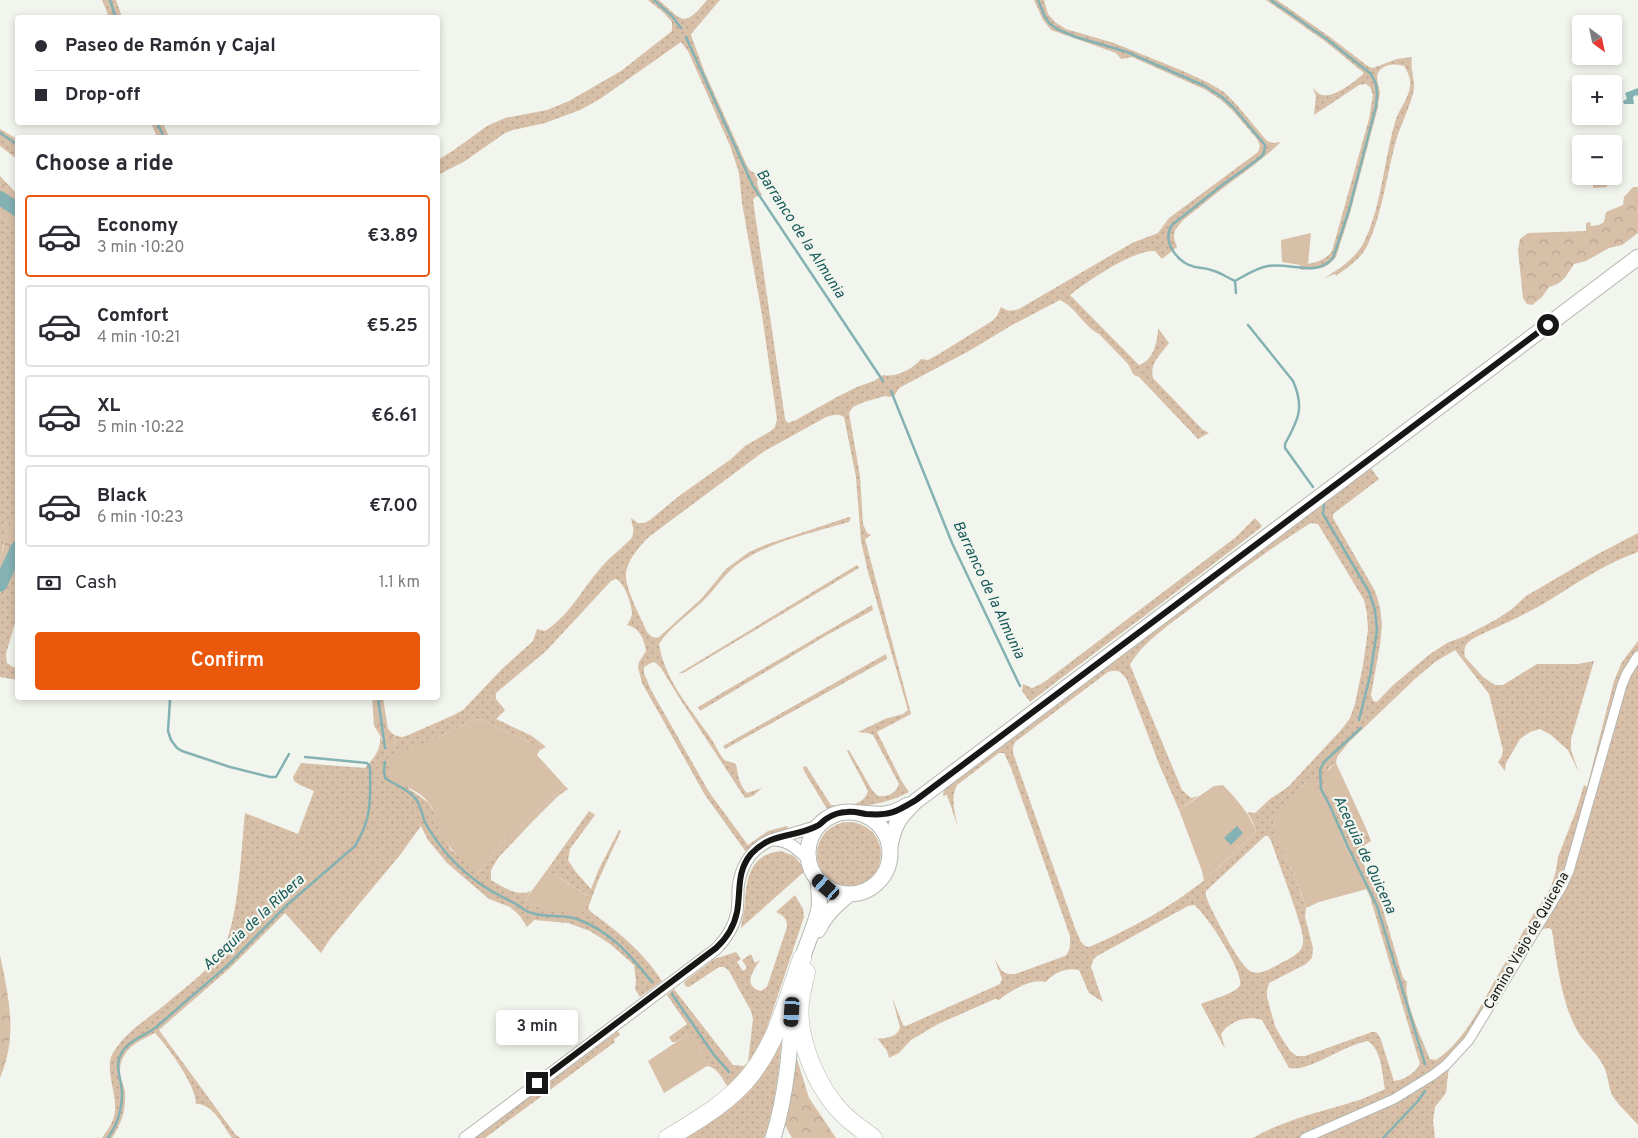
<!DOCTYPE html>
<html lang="en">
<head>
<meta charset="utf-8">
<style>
	body { margin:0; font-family:Overpass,sans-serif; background:#f7f7f7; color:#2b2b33; height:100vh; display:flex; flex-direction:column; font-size:19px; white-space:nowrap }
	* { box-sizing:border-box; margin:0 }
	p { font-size:16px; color:#7c7c81 }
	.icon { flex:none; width:28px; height:28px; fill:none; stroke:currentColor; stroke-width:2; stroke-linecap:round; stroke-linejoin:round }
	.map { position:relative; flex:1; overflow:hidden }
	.details { position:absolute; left:15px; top:135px; width:425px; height:565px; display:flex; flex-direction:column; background:#fff; border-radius:5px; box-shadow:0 2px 8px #0003 }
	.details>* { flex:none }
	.top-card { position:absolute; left:15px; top:15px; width:425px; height:110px; border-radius:5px; box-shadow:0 2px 8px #0003; display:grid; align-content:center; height:110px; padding:0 20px; background:#fff }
	.needle { width:32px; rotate:147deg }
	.controls { position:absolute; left:1572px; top:15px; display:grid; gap:10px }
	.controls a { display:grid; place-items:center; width:50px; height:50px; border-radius:5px; background:#fff; box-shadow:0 2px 8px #0003; font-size:25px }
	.end { position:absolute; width:22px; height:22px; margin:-11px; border:6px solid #171815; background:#fff; box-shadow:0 0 0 2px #fff }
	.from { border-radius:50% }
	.bubble { position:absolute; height:35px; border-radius:5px; background:#fff; box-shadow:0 2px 8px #0003; font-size:16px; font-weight:600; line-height:35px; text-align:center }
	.car { position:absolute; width:15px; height:30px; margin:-15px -8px; border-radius:6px; box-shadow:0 0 4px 1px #0007; background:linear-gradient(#222 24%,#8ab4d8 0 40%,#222 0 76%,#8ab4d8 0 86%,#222 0) }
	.top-card b { display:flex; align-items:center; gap:18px; height:48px; font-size:19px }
	.top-card b+b { border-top:1px solid #e1e1e2 }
	.top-card i { width:12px; height:12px; background:#2b2b33 }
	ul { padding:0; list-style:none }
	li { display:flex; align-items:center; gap:15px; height:82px; margin:0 10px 8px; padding:0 10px; border:2px solid #e1e1e2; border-radius:5px }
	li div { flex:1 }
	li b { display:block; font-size:19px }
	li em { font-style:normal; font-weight:600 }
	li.active { border-color:#ea580c }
	li>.icon { width:45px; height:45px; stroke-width:1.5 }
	h2 { padding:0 20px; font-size:22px; line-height:60px }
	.pay { display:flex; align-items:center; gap:12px; height:55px; padding:0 20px; font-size:19px }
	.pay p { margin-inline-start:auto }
	.button { display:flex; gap:10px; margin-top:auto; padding:10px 20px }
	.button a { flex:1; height:58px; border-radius:5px; background:#ea580c; color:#fff; font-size:20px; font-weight:600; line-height:58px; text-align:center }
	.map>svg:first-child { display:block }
</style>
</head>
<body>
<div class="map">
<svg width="1638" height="1138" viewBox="0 0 1638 1138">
	<defs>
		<pattern id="grass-dots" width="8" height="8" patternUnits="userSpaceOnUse" patternTransform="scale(1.25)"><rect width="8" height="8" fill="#d8bfa8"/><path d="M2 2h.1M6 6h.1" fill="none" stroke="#b9a390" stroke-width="1.8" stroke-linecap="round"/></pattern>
		<pattern id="forest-crowns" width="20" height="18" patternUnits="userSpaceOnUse" patternTransform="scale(1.25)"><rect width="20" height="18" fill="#d8bfa8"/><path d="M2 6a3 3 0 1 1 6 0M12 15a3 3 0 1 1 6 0" fill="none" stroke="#b9a390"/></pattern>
	</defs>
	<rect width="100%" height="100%" fill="#f1f5ed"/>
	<path fill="url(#grass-dots)" fill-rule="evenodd" d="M102,0H116L122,17H109Z
		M648,0H659C683,22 684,28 707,0H720L691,34L692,38L705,73L748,168C754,175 758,174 766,172L757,181L758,188L762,195L755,197L753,200L785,419L788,423L796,420L837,397L857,387L874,381L883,375C896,378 913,369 921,359L928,360L939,354L992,321L997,316L1001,307C1008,312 1011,311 1019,309L1132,243L1158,233L1169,218L1258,152L1260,146L1257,139L1233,111L1221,100L1206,90L1132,57L1121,59L1116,53L1051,30L1043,20L1034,0H1044L1048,14L1055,22L1066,29L1114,43L1183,71L1209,83L1224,92L1236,104L1267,141L1273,143L1281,142C1257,165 1228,183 1202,205C1194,212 1182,219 1176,229C1172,235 1175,241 1177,247L1162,259L1155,251C1132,250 1088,281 1070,295L1139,365C1153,361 1158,341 1158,328L1169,343C1161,354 1149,364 1153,378L1202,429L1209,433L1198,439L1139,377L1134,375L1128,364L1099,334C1083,326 1076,307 1060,300L1012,325L969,351L899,388L895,395L890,397L885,396L864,402L853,407L849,413L860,476L863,524L867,533L871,535L865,539L911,714L877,732L902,782L909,792C883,807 852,805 825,815L827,809L804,771L803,767L806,766L831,805C844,807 864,806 868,791L847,751L849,750L872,790L878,796C887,797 896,794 899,784L873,735L868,733L858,732L885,719L903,714L908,710L868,572L861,541L856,477L844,417C838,413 832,415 826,417L763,452L650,536C640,545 629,558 626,572C624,588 641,617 647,632L652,637L658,638L702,598L726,569L749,552L765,545L849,517L851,518L849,522C812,533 770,541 738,564C723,575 714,591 701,603C687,616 669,628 659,644C664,678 689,707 708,734C714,742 718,752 724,760L736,764C738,775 739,785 747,793L762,788L753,796L745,798L680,699L661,668L656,663L653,662L644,667V673L651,690L709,792L748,845L768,831L787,826L788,830L760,840L746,852L705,795L642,683L638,667L639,662L646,651C644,639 640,628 627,625C629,622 631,618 632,614C632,605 625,583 616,579L611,581L546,651L496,693V699L505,710L496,719L532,736L546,747L540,750L533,744L480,719L472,721L437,738L408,788L429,803L435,814L440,830L451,850L479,872L505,840L565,786L568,789L558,796L530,824L498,858L491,870V880C503,887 517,897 531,891L525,900L541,907L558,910L588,896L547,870L589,811L595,815L570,849L568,860L575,871L591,889L598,871L619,830L621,831L598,881L588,908L591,912C620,933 642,951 662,981L640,997L635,989L636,981L634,965L610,944L590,931L568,923L534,920L527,927L520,916L510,907L489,899L447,863L428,840L421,826L400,855L330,939L321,953L285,913L230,968L159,1030L235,1134L240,1138H232C223,1126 213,1103 196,1104C196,1085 168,1047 155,1033C147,1037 138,1041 131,1047C122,1055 118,1067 121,1079C123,1084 125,1089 125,1094C126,1111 121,1124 112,1138H102C108,1129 114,1122 115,1111C117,1095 105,1069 112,1055C124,1032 148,1019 167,1003C184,988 206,973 220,954C239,927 241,848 245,813L298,834L314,791L300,785L294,781L293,777L301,763L365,768C374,758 381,750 380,737L388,748L396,744L394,735L401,737L406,736L454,715L463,710L502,669L533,641L537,629L545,631C572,614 585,583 607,561C612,556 630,541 632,537C635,530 632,524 631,518L638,523H644L650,520L679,496L731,459L745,446L771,431L775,427L777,419L762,315L742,203L739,173L731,148L688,51L681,42L600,99L580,110L545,123L513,130L505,133L465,161L438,175V160L454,150L487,126L505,118L547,110L569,101L621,71L672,31V22L664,13Z
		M1266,0H1277L1330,37L1369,67L1373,68L1397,59L1412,57C1410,67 1414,76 1414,87C1413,101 1400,126 1396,141C1387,173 1382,215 1368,244C1362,258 1348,267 1336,276L1335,274L1325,278C1340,268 1355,259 1364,242C1382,206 1384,158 1396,119C1400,108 1408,99 1410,87C1411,79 1408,72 1404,66C1396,63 1382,64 1378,73C1375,79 1380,88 1380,94C1379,98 1378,103 1378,107L1350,213L1336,257L1328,265L1322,268L1301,270L1300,265C1313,263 1324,262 1332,251L1369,119L1373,95L1370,87L1366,84L1359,85L1314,115L1316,96L1313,88C1316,91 1318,94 1322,95C1334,98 1356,81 1364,73L1326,42Z
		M151,123H163L169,137H157Z
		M0,129L17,139V159L0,146Z
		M0,216L18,234L17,511C5,525 6,541 0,558Z
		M1370,467L1379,479L1333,514V518L1375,591L1380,607L1382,625L1380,645L1371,695L1373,701L1377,702L1392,686L1430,654L1447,643L1465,636L1497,619L1512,609L1526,596L1596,555L1638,533V552C1603,564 1575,585 1543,604C1521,617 1497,627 1474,638C1466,643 1463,647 1465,657L1483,677L1495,685H1503L1537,664H1578L1594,661L1571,739V750L1579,773L1568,750L1551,735L1540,729L1530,732L1520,739L1506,763L1505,771L1498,762L1502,756L1503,750L1489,694L1455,650L1435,662L1416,678L1349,742L1337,757L1336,763L1329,768L1324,784L1347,832L1365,826L1371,841L1362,847L1361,858L1381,903L1403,978L1407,982C1403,1000 1422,1039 1429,1057L1430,1059L1436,1060C1463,1042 1480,1008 1495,980C1508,958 1521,936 1534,913L1544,900L1551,887L1556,871L1558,857L1576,811L1584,785L1587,787L1614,681L1622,662L1638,641V1125C1631,1116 1614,1102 1611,1092C1608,1084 1608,1075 1604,1067C1597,1052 1584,1044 1577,1030C1562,1004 1556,959 1552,930L1549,928L1543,929L1537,934L1450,1066L1448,1074L1446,1093L1435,1107L1433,1121L1435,1138H1253C1285,1119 1321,1112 1356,1101C1366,1098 1375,1093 1385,1089C1382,1073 1382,1051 1368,1041C1343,1045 1310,1072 1289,1068L1262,1020C1248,1015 1229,1021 1221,1034L1225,1049L1201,1004C1210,1000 1237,993 1240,985C1244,972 1206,913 1194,905L1188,906L1097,956L1093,960L1091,967L1103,1002L1089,993L1079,970C1067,967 1053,973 1046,982C1030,978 1011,991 999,1000L995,999L938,1024L911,1040L899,1053L889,1058L887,1051L878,1039H873C884,1038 897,1039 900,1027L892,997L903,1025L906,1026L1000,984L1002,979L994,957C1000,968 1001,975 1015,974L1065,956C1071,950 1070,944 1070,936L1011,768L1004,753H999L957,785C950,798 955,813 958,827L947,795L943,796L944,789ZM1311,523L1318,524L1364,600L1367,614L1368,630L1363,665L1355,704L1350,718L1341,730L1288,787L1270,799L1255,813L1247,812L1253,822L1256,832C1238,848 1221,867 1202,882C1169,908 1129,930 1089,947L1085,946L1081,942L1075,928L1013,753V747L1015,742L1108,672C1119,669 1121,672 1127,680L1159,764L1179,810L1198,796L1191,798L1182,790L1130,665C1142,642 1177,619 1198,603C1235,575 1272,547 1311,523ZM1306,783L1316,785L1370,897L1420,1064C1415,1073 1405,1080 1394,1081L1380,1037L1376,1032H1372L1305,1056H1297L1291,1052L1284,1042L1275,1026L1267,997V990L1269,983L1306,964L1312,958L1313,948L1305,917L1306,908L1296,879L1283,853L1273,824L1274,817ZM1265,836H1268L1271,841C1280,867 1290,892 1298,918C1300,926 1304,935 1303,944C1301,954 1289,959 1281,963C1272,968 1261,975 1252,972C1240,968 1216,918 1209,904L1206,896V891Z
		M1255,518L1262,526L1259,529C1183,588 1106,644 1030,702L1022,691L1023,684L1032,688L1043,683L1236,537Z
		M17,557V616L6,654L7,663L13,667L17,668V680L0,677V593Z
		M857,565L859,568L685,672L678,674Z
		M872,605L873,610L827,635L700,711L698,707Z
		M886,654L887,659L725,749L723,746Z
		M817 854a32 32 0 1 1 64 0a32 32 0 1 1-64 0Z
		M781,851L794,856L806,870L741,928C742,919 745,910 745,900C747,875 752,854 781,851Z
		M795,895L803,909L804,917L764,1037L753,1061L729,1088C722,1080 719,1068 707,1066L708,1063L701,1049L687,1035L676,1042H672L669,1037L687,1024L667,995L674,989L733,1065L744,1066L748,1062L753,1019L751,1011L729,971L724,967H719L689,987L685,986L684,982L714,959L736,952L741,959L737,962L743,971L747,968L742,960L751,954L755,963L760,960C753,971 742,986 761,991L767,987L787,927C787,918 784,916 776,912Z
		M618,1031L620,1035L614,1039L615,1042L485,1138H474Z
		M782,1033C779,1068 776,1105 764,1138H678Z"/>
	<path fill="url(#forest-crowns)" d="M0,176L17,194V234L0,216Z
		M1633,187H1638V233L1622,245L1609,248L1586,261L1574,264C1566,276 1564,283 1549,287L1542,297L1532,305L1527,304L1523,298L1518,250L1520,239L1528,233L1586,231V223L1590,222L1591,226L1599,225L1604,222L1606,212L1623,205L1624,197Z
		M17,511V557L0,592V558L4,546L5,532L11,518Z
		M372,698H383L388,729L394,735L396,744L394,749L388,748L374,726Z
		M0,955C9,999 18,1035 0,1078Z
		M796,1056L809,1098L836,1138H792L785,1125Z"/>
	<path fill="#d8bfa8" d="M1593,176H1606L1607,187L1593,188Z
		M1311,233L1308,264L1300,265L1282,262L1281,240Z
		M480,719L533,744L540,750L537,755L565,786L505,840L479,872C463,862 447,848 440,830C436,822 435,812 430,804C421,791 401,786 390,775L393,755L437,738L472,721Z
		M1336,763L1365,826L1347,833L1324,784C1324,775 1328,769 1336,763Z
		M1312,781C1325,791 1336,828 1344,843C1351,859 1360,873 1367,889L1319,902L1306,908C1303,898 1299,887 1295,877C1287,860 1272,836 1273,817L1306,783Z
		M1223,785C1236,799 1250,813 1256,832L1204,881L1202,871L1179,810L1214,786Z
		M547,870L589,897L580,916L541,907L525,900Z
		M687,1035C697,1041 704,1052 708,1063L707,1066L664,1093L648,1061Z"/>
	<path fill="#84b2b3" d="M1638,88V96L1636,95L1633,97L1634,104H1624L1623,101L1627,99L1625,93Z
		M1237,826L1243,833L1231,845L1224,838Z"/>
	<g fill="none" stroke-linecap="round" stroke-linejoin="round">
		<path stroke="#84b2b3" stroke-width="2.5" d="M110,0L116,18
			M654,0L672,16L681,28
			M1038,0L1045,17L1050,24L1057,29L1076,37L1127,52L1205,86L1222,97L1233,107L1265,145L1264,153L1261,157L1221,186L1172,225C1161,242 1178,263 1195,267C1201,268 1208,268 1214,271C1221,273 1228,278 1235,281
			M686,37L753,186L883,381
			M157,122L164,138
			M0,133L18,145
			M1235,281C1246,275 1256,268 1268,266C1290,262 1316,278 1333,258L1349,210L1376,106L1377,94L1376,84L1371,74L1328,40L1271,0
			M1235,281L1236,293
			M1248,325L1293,381C1305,408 1298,420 1285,444V448L1313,487
			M891,391L952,543L1020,686
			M1324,504L1323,514L1369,592L1375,610L1377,630L1370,676L1359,720
			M378,698L385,748
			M170,700L168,731L171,740L177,748L182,751L230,767L270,777H276L289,754
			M1361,728L1324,762L1320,770L1321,789L1330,806L1348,847L1377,906L1425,1064
			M385,762L384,770L385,778C395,785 406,788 414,797C422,805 421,815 426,824C439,847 458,868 479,883C491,892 503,897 516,904C521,907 526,912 532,913C546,918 563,914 577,919C612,932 630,955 652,982
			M672,994L714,1055L729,1072
			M108,1138C117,1125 122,1111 122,1095C122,1076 111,1063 126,1047C132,1040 147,1034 155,1028L228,965L287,905L355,846C373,816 370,800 370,767L367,763L305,757
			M1383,1138L1418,1101L1425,1091"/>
		<path stroke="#84b2b3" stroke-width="14" d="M0,198L18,210
			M0,585L18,547"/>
		<g stroke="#b4b8b0" stroke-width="11">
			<path id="minor" d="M1305,1138L1394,1099L1433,1075L1446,1065L1469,1040L1561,888L1569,871L1622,685L1627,673L1638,656"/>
		</g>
		<g stroke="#b4b8b0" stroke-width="13">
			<path id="tertiary" d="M773,840C788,839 798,850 808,859
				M465,1138L716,949C727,938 734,927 737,912C738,904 738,896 738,889C740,867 751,849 771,840L818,826"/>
		</g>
		<g stroke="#b4b8b0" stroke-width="17">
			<path id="primary" d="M860,813C880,815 890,816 908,805
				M890,846C895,822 899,818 916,801L1638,257"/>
		</g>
		<g stroke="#b4b8b0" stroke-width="17">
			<path id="trunk" d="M808 853a41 41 0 1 1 82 0a41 41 0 1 1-82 0Z
				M818,930C825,915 835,906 848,895
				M799,969C804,948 815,929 819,908C820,899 819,889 818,880
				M773,1138C787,1094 790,1047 793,1001"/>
		</g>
		<g stroke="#b4b8b0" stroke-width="19">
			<path id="motorway" d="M806,972C804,982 801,992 800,1002C796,1038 817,1088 843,1114C852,1123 863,1130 873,1138
				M668,1138C698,1120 731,1101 752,1073C778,1039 788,997 802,958"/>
		</g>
		<use href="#minor" stroke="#fff" stroke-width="9"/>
		<use href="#tertiary" stroke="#fff" stroke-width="11"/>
		<use href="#primary" stroke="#fff" stroke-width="15"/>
		<use href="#trunk" stroke="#fff" stroke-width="15"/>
		<use href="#motorway" stroke="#fff" stroke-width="18"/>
	</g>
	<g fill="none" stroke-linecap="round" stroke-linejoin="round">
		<path stroke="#171815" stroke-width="6" d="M537,1083L716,948C727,938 734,927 737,912C741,892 736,872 751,854C771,832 794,838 817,826C820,825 823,821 826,819C832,815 840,812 847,812C853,811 860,813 866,814C890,816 896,812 916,800L1548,325"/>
	</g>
	<g text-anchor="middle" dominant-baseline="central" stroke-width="4.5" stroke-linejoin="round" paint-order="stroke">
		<g font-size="14" fill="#171815" stroke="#f1f5ed">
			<text transform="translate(1527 941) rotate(-60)">Camino Viejo de Quicena</text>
		</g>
		<g font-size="15" font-style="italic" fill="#17585a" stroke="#f1f5ed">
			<text transform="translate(800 234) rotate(57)">Barranco de la Almunia</text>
			<text transform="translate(988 590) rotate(65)">Barranco de la Almunia</text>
			<text transform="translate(1364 855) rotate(65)">Acequia de Quicena</text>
			<text transform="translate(254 923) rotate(-43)">Acequia de la Ribera</text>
		</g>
	</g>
</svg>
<div class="controls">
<a><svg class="needle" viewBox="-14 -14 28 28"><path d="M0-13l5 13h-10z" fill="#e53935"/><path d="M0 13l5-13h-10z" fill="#7c7c81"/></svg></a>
<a>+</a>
<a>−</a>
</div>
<i class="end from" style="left:1548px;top:325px"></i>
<i class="end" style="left:537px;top:1083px"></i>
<div class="bubble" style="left:496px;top:1010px;width:82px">3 min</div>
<i class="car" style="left:826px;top:887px;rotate:311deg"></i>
<i class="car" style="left:792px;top:1012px;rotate:184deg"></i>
<div class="top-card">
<b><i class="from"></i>Paseo de Ramón y Cajal</b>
<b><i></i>Drop-off</b>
</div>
<section class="details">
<h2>Choose a ride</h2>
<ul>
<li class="active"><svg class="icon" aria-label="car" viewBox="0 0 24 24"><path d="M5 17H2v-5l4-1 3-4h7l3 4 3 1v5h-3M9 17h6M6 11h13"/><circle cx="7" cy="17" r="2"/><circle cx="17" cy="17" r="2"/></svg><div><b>Economy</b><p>3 min · 10:20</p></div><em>€3.89</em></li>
<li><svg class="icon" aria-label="car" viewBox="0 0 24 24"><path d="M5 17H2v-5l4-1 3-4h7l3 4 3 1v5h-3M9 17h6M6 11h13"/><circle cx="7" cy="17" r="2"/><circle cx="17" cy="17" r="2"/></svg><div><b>Comfort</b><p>4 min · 10:21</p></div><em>€5.25</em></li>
<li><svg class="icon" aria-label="car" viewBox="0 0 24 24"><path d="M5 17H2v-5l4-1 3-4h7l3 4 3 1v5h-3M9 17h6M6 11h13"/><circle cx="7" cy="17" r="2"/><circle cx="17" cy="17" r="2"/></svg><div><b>XL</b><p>5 min · 10:22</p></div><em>€6.61</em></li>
<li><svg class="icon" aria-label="car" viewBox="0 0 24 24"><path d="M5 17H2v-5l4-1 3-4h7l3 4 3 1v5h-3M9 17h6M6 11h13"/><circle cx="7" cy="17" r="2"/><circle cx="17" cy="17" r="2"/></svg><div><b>Black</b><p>6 min · 10:23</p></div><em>€7.00</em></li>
</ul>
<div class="pay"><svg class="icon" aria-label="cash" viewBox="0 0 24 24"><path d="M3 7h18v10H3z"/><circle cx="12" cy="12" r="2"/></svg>Cash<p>1.1 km</p></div>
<div class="button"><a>Confirm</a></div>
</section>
</div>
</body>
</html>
